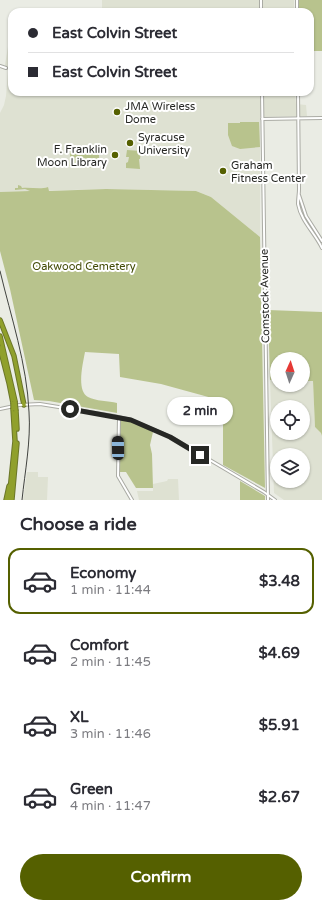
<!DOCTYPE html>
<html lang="en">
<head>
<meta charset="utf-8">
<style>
	body { margin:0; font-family:"Varela Round",sans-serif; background:#f2f2f3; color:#2b2b33; height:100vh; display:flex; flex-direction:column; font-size:15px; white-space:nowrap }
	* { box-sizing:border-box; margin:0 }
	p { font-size:13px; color:#7c7c81 }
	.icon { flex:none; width:22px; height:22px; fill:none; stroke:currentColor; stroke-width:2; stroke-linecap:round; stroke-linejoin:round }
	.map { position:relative; height:500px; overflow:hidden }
	.side { display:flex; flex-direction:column; background:#fff; flex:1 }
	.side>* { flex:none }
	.hud { position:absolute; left:8px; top:8px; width:306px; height:88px; border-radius:12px; box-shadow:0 1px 3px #0004; display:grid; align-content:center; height:88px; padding:0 20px; background:#fff }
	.needle { width:26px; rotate:3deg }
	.controls { position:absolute; left:270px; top:352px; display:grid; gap:8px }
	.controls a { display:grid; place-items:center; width:40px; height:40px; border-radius:50%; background:#fff; box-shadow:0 1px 3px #0004; font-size:20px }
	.end { position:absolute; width:18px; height:18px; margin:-9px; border:5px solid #262724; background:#fff; box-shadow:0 0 0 2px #fff }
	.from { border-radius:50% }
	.bubble { position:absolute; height:28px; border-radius:14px; background:#fff; box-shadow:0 1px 3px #0004; font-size:13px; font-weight:800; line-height:28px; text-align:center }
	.car { position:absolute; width:12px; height:24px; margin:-12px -6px; border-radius:5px; box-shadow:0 0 3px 1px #0007; background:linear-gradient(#222 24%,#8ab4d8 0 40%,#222 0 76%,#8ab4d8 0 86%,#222 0) }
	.hud b { display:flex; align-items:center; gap:14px; height:38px; font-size:15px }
	.hud b+b { border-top:1px solid #e1e1e2 }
	.hud i { width:10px; height:10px; background:#2b2b33 }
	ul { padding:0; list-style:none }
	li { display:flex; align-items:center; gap:12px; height:66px; margin:0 8px 6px; padding:0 12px; border:2px solid transparent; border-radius:12px }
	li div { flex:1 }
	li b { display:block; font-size:15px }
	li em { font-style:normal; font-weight:800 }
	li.on { border-color:#556000 }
	li>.icon { width:36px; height:36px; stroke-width:1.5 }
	h2 { padding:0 20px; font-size:18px; line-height:48px }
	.button { display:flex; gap:8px; margin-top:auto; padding:8px 20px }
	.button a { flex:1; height:46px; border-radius:24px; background:#556000; color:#fff; font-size:16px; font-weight:800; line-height:46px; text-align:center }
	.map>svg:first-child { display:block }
</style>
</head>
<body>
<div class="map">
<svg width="322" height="500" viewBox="0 0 322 500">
	<rect width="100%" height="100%" fill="#eaece4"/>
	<path fill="#dee1d2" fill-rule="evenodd" d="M102,0H294V12H102Z
		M9,40L12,41V92H266V96H282V92H295L296,104L306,105L307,116L260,117V237L211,197L196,191L106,189L0,192V113L4,105L6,96L8,71L5,65Z
		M270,380H277V385H303V381H313L315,427L321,433L322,436V500H284L274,493ZM277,407H303V433H277ZM277,455H303V481H277Z
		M27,472H38V477H48L47,500H23Z
		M168,479H178L179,500H139L137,491H153V484L167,481Z"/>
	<path fill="#b8c38d" d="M298,0H322V51H311L310,12H298Z
		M240,122H259L260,147L240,149L232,146L228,135V123H240Z
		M71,146L92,148L95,149V152H99V161L96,168L69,166Z
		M127,150L141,151L140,159H139L140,169L126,168V163L128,162L129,157H126Z
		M18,185L21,186L22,188C31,187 40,190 48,187L49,191L106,189L196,191L211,197L260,237L265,488L223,465V401L161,384L120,377L119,354L85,352C83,363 76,391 88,397C95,401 109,401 117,403V413L49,401L34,400L10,289L0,251V192L30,191L25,189L15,190V188H18Z
		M268,310L322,312V436L321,433L315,427L313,381H303V359H277V380H270Z
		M120,419L131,421L153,432L150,445L152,454L153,488H136L126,472H120Z
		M240,481L265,496V500H240Z"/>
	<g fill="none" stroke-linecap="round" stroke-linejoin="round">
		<g stroke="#aaaba4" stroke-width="4">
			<path id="tertiary" d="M261,0V12
				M297,0V12
				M0,66L6,68
				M262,92L268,500
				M298,92L299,189C299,194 298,198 298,204C301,221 315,233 322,248
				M262,119L322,118
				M299,195L306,216L322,241
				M0,409L19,405L40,404L114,416L131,420L171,437L264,492L275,500
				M119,417L118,476L132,500"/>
		</g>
		<g stroke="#6b7629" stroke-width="5.5">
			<path id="motorway" d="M0,320L14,356L24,405
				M0,336L15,401
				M0,348L9,383L13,403
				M16,411L17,429
				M12,499L17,443
				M6,500L9,486
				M9,500L15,441L13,409"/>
		</g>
		<use href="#tertiary" stroke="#fff" stroke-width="2"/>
		<use href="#motorway" stroke="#90a02c" stroke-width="3.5"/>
		<path stroke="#41433f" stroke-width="1" d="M0,271C11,317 27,364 29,412C31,441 25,471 22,500"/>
		<g stroke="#6b7629" stroke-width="5.5" stroke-linecap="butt">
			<path id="motorway-bridge" d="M15,401L16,411
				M13,403V409"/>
		</g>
		<use href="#motorway-bridge" stroke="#90a02c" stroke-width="3.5"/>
	</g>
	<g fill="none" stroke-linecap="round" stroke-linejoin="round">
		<path stroke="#262724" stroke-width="5" d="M70,409L131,420L170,437L200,455"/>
	</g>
	<g fill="#556000" stroke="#fff" stroke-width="1.5">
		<circle cx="117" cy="112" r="4"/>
		<circle cx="130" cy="143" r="4"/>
		<circle cx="115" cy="155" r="4"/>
		<circle cx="223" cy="171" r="4"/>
	</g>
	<g text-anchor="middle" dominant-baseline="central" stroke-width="4" stroke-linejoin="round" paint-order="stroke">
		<g font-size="11" fill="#262724" stroke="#fff" text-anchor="start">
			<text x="125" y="106">JMA Wireless<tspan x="125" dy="13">Dome</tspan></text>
			<text x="138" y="137">Syracuse<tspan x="138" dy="13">University</tspan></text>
			<text x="107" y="149" text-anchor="end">F. Franklin<tspan x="107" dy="13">Moon Library</tspan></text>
			<text x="231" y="165">Graham<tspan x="231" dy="13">Fitness Center</tspan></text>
		</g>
		<g font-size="11" fill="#434c08" stroke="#fff">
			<text x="84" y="266">Oakwood Cemetery</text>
		</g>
		<g font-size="11" fill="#262724" stroke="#fff">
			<text transform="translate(265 296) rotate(-91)">Comstock Avenue</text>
		</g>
	</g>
</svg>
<div class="controls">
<a><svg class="needle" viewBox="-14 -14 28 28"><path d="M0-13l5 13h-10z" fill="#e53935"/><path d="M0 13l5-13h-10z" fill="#7c7c81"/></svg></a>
<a><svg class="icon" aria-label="locate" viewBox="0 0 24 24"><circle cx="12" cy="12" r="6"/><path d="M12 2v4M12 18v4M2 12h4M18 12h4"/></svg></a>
<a><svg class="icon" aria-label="layers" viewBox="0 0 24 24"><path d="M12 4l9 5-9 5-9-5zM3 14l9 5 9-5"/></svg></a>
</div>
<i class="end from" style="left:70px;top:409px"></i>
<i class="end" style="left:200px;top:455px"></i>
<div class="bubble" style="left:167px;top:397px;width:66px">2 min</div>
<i class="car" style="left:118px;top:448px;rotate:359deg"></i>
<div class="hud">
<b><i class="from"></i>East Colvin Street</b>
<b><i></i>East Colvin Street</b>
</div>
</div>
<section class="side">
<h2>Choose a ride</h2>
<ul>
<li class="on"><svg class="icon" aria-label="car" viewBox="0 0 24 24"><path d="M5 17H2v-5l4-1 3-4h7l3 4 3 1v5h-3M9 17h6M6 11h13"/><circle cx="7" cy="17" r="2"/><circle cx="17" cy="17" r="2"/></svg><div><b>Economy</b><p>1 min · 11:44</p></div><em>$3.48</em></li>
<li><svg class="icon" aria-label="car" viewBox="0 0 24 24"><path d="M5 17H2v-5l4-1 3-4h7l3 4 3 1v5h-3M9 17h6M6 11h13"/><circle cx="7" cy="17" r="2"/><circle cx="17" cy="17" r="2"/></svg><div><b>Comfort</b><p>2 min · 11:45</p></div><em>$4.69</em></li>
<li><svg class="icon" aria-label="car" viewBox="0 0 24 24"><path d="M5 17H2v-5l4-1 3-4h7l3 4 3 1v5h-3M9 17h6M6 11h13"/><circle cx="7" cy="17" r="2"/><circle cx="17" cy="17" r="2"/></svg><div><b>XL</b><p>3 min · 11:46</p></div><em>$5.91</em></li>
<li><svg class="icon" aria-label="car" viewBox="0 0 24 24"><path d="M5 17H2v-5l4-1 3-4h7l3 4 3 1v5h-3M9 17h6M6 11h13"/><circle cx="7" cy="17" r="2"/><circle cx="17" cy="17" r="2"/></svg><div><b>Green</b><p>4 min · 11:47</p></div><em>$2.67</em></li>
</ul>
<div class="button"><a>Confirm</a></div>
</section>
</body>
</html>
